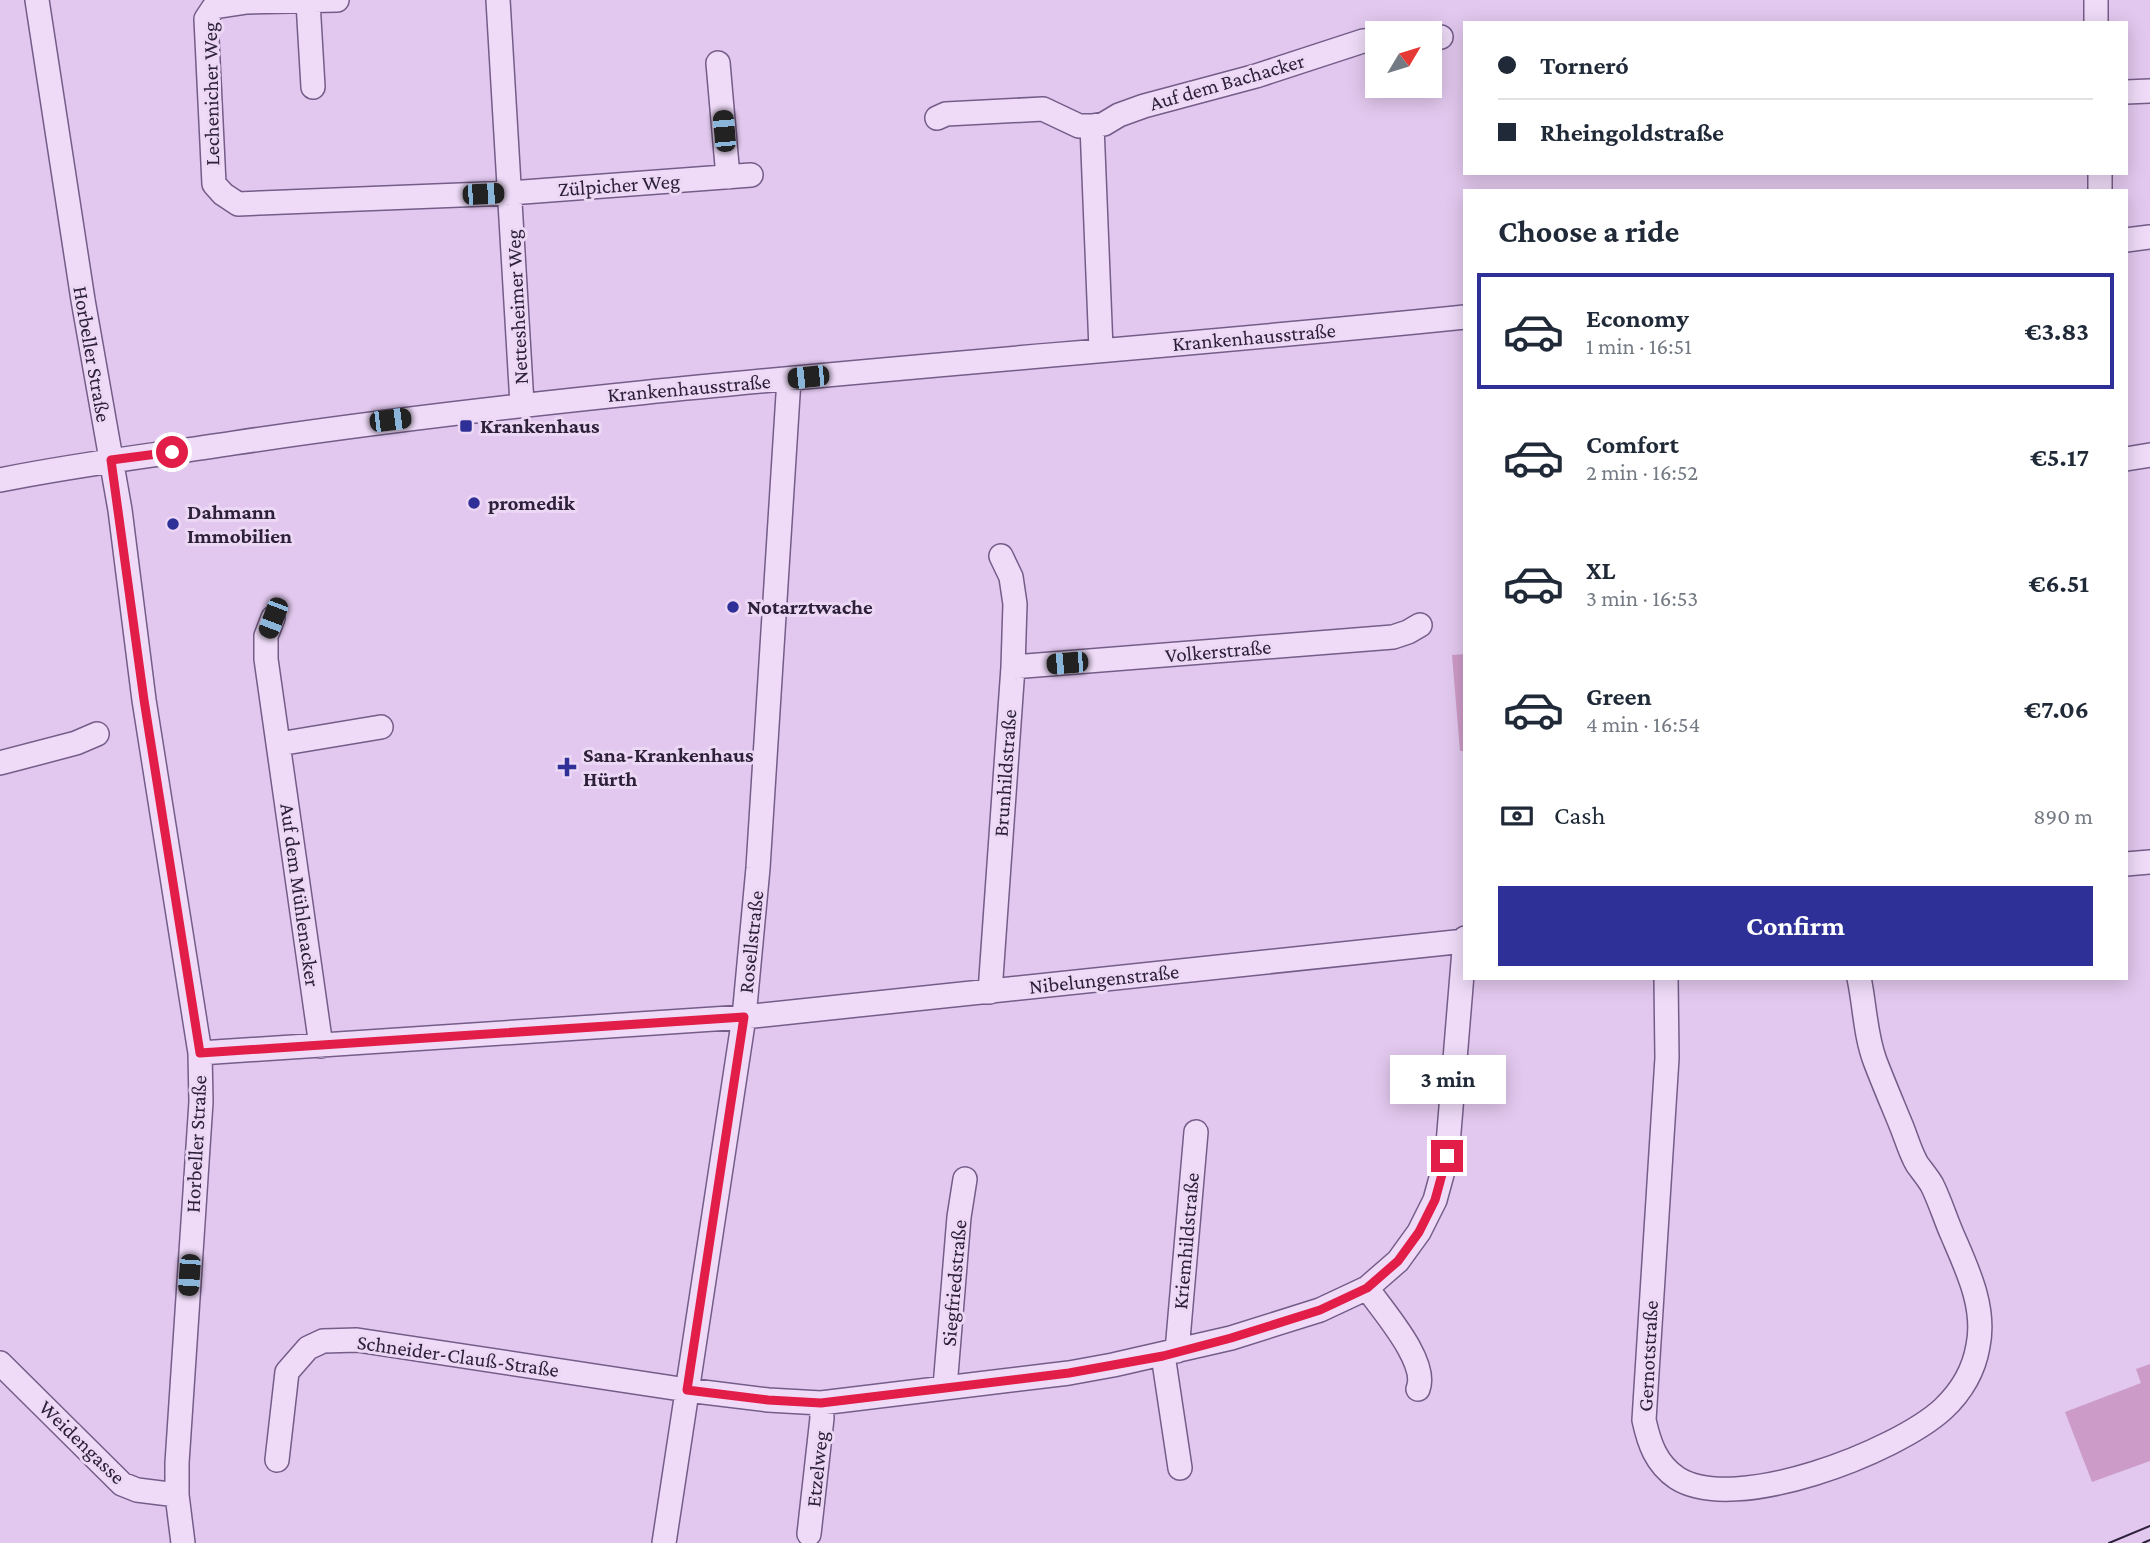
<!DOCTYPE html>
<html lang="en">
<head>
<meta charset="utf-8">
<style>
	body { margin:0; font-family:"Crimson Pro",serif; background:#f6f6f7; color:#1f2937; height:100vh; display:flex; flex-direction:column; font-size:26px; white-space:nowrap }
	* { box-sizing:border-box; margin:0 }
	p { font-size:23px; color:#747a83 }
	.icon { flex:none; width:38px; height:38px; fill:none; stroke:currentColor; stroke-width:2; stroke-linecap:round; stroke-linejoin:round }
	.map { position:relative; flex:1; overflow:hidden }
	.side { position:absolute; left:1463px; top:189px; width:665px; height:791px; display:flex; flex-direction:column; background:#fff; border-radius:0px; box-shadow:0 4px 18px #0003 }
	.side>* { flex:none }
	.guide { position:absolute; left:1463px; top:21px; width:665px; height:154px; border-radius:0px; box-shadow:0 4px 18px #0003; display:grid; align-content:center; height:154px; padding:0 35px; background:#fff }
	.needle { width:46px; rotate:52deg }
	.tools { position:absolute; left:1365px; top:21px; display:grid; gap:14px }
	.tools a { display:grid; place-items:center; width:77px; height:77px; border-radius:0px; background:#fff; box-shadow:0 4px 18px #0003; font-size:35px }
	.end { position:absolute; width:32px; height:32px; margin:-16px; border:9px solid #e11d48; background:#fff; box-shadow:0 0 0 4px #fff }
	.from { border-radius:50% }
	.bubble { position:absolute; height:49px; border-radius:0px; background:#fff; box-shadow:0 4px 18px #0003; font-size:23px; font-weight:700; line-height:49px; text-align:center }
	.car { position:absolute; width:21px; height:42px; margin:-21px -10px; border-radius:9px; box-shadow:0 0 5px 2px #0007; background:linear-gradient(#222 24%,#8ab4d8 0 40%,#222 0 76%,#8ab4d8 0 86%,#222 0) }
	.guide b { display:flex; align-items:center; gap:24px; height:66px; font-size:26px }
	.guide b+b { border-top:2px solid #e0e1e3 }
	.guide i { width:18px; height:18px; background:#1f2937 }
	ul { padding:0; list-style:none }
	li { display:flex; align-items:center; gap:21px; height:116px; margin:0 14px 10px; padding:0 21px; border:4px solid transparent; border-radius:0px }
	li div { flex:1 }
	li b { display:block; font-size:26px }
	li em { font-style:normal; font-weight:700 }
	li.selected { border-color:#2e3097 }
	li>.icon { width:63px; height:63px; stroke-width:1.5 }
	h2 { padding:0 35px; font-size:32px; line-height:84px }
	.pay { display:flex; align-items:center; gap:18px; height:77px; padding:0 35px; font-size:26px }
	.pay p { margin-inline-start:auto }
	.primary-button { display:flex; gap:14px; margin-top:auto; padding:14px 35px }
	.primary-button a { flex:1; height:80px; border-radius:0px; background:#2e3097; color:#fff; font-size:28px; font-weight:700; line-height:80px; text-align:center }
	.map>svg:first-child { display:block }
</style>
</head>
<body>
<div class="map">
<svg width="2150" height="1543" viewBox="0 0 2150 1543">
	<rect width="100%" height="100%" fill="#e2c8ee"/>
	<path fill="#cc9bc7" d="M1465,654V751H1460L1452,655Z
		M2150,1364V1461L2092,1482L2065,1412L2141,1383L2136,1369Z"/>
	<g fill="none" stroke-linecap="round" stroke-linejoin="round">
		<g stroke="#745d89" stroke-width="26">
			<path id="minor" d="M37,0L83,300L120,510L144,700L200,1053L201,1102L177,1463V1495L183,1543
				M337,0L247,2L214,7L206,19L214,184L223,194L238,204L510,193L751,175
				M498,0L522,404
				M2096,0V23
				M308,2L313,87
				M1430,38L1441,37
				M718,63L728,177
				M2126,92L2150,91
				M937,118L946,114L1043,109L1079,126H1092L1104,124L1119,115L1144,106L1256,76L1363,41L1377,40
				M1092,126L1101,349
				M2100,173V191
				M2126,240L2150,237
				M2126,459L2150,455
				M0,480C78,464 156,455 234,443C642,382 1055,359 1465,317
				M273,618L266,636V659L321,1046
				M1013,667L1393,637L1408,632L1420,625
				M279,744L381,727
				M0,763L76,743L97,734
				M2126,864L2150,862
				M1666,978L1667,1058L1644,1420C1649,1443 1656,1464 1677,1478C1735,1515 1896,1452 1943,1409C1961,1392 1974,1370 1978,1346C1986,1307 1967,1269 1952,1234C1945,1218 1940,1201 1932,1185C1928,1178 1922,1171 1917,1164C1910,1152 1906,1137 1901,1125C1892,1103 1883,1082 1875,1061C1865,1034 1865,1006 1859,978
				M990,992L1013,667L1015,604L1011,577L1001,556
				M200,1053L744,1017L1465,941
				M1367,1288C1382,1310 1429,1362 1418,1389
				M1177,1351L1196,1132
				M1163,1355L1180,1468
				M0,1363L122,1484L137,1490L177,1495
				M945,1387L959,1217L965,1179
				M277,1460L287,1372L308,1348L323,1341L357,1340L687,1390L768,1400L821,1403L1069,1373L1113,1365L1231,1338L1320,1310L1367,1288L1398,1261L1419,1232L1435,1200L1447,1156L1465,938
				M809,1534L822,1418L821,1403
				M664,1543L744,1017L758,868L789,379"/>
		</g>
		<use href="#minor" stroke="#efdbf8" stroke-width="23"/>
		<path stroke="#2c203a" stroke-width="2" d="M2109,1543L2150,1526
			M2143,1543L2150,1540"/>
	</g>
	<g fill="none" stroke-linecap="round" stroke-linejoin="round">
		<path stroke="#e11d48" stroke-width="9" d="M172,452L111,460L144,700L200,1053L744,1017L687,1390L768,1400L821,1403L1069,1373L1163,1356L1231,1338L1320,1310L1367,1288L1398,1261L1419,1232L1435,1200L1447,1156"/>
	</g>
	<g fill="#2e3097" stroke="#ecd7f5" stroke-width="2.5">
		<rect x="459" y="419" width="14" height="14" rx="3.5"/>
		<circle cx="474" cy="503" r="7"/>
		<circle cx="173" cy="524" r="7"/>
		<circle cx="733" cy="607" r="7"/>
		<path d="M563.5 756.5h7v7h7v7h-7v7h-7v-7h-7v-7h7z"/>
	</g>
	<g text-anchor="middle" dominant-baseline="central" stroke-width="6" stroke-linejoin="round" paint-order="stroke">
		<g font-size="21" fill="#2c203a" stroke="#ecd7f5">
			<text transform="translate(1227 82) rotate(-16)">Auf dem Bachacker</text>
			<text transform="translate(211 94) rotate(-91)">Lechenicher Weg</text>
			<text transform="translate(619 185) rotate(-4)">Zülpicher Weg</text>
			<text transform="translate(517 307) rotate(-93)">Nettesheimer Weg</text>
			<text transform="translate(1254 337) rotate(-5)">Krankenhausstraße</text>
			<text transform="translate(92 354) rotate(80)">Horbeller Straße</text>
			<text transform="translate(689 388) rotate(-5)">Krankenhausstraße</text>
			<text transform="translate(1218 651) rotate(-5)">Volkerstraße</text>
			<text transform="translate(1005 773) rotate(-86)">Brunhildstraße</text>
			<text transform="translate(300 895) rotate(82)">Auf dem Mühlenacker</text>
			<text transform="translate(751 942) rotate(-84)">Rosellstraße</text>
			<text transform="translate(1104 979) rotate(-6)">Nibelungenstraße</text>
			<text transform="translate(196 1144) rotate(-87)">Horbeller Straße</text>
			<text transform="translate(1186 1241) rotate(-85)">Kriemhildstraße</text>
			<text transform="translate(954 1283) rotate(-85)">Siegfriedstraße</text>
			<text transform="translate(458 1356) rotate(8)">Schneider-Clauß-Straße</text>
			<text transform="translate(1648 1356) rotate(-87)">Gernotstraße</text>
			<text transform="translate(82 1442) rotate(44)">Weidengasse</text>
			<text transform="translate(817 1469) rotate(-84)">Etzelweg</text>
		</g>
		<g font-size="21" font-weight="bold" fill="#2c203a" stroke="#ecd7f5" text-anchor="start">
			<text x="480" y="426">Krankenhaus</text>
			<text x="488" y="503">promedik</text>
			<text x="187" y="512">Dahmann<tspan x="187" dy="24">Immobilien</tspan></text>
			<text x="747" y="607">Notarztwache</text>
			<text x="583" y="755">Sana-Krankenhaus<tspan x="583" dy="24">Hürth</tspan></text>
		</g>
	</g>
</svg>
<div class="tools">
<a><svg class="needle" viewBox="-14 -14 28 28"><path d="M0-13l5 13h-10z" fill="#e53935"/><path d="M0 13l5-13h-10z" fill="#747a83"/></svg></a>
</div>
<i class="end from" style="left:172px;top:452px"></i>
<i class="end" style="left:1447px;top:1156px"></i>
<div class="bubble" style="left:1390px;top:1055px;width:116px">3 min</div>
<i class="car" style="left:724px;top:131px;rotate:355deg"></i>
<i class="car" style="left:483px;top:194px;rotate:87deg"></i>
<i class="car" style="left:808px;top:377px;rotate:264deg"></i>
<i class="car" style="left:390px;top:420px;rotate:83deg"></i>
<i class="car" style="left:273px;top:618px;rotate:201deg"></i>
<i class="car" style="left:1067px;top:663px;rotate:265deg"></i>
<i class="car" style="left:189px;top:1275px;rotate:184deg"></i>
<div class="guide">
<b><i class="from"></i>Torneró</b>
<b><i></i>Rheingoldstraße</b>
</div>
<section class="side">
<h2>Choose a ride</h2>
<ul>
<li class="selected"><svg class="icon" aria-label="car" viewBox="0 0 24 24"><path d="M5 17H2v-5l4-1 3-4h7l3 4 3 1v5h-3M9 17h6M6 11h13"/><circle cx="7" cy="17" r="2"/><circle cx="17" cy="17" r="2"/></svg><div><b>Economy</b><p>1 min · 16:51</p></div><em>€3.83</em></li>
<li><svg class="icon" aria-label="car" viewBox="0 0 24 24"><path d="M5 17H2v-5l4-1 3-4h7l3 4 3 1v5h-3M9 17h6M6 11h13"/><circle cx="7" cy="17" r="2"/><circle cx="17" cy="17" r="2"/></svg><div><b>Comfort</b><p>2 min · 16:52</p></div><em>€5.17</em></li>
<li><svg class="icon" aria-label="car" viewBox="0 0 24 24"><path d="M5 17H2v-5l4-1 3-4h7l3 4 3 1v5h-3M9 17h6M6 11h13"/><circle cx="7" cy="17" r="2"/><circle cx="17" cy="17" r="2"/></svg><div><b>XL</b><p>3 min · 16:53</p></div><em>€6.51</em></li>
<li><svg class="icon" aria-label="car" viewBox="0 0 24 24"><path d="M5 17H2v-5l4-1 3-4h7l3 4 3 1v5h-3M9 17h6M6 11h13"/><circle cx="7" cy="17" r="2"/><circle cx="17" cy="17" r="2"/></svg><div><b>Green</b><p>4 min · 16:54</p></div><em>€7.06</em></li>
</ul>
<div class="pay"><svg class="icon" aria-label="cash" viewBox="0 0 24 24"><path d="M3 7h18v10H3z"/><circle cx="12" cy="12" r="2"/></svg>Cash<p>890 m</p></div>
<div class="primary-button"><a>Confirm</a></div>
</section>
</div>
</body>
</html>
